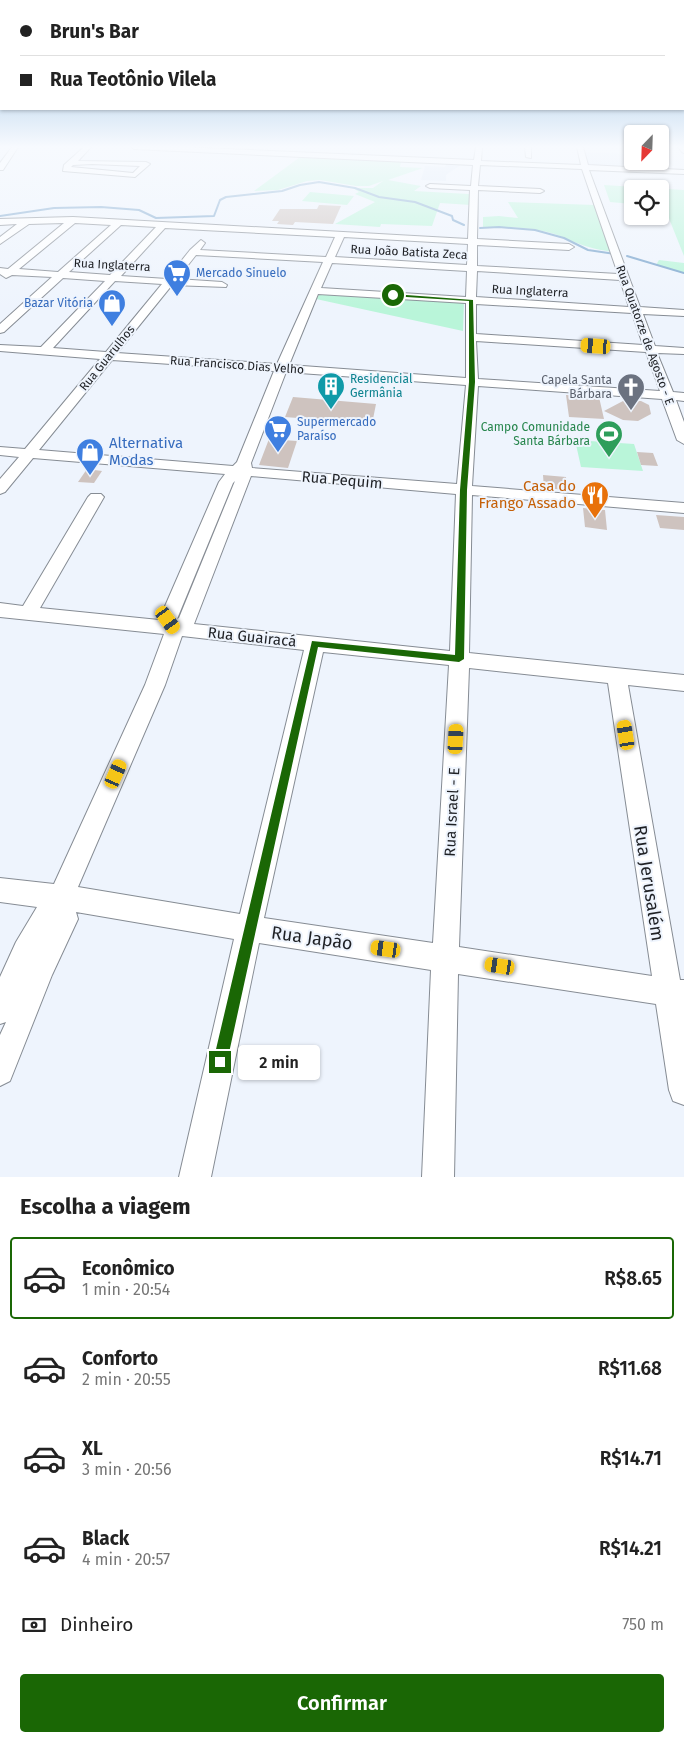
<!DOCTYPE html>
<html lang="pt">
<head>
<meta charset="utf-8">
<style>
	body { margin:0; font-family:"Fira Sans",sans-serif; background:#f6f6f6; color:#222; height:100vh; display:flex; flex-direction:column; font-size:19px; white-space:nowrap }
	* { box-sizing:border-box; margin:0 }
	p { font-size:16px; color:#767676 }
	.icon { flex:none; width:28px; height:28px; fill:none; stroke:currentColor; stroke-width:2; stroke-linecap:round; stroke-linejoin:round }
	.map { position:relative; height:1177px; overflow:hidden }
	.details { display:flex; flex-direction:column; background:#fff; flex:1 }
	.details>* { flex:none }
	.top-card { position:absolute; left:0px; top:0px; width:685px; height:110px; box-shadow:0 1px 4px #0004; display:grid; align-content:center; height:110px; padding:0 20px; background:#fff }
	.needle { width:32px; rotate:203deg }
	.buttons { position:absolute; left:624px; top:125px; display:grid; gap:10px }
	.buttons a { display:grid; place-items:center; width:45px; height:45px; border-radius:5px; background:#fff; box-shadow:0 1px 4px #0004; font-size:25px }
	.end { position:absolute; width:22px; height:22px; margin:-11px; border:6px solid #1a6705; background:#fff; box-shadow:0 0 0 2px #fff }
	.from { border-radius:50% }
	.bubble { position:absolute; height:35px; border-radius:5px; background:#fff; box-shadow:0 1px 4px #0004; font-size:16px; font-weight:600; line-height:35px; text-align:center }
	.car { position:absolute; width:15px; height:30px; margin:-15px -8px; border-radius:6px; box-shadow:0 0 4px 1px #0007; background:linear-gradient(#f5c518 24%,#345 0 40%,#f5c518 0 76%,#345 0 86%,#f5c518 0) }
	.top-card b { display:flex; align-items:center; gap:18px; height:48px; font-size:19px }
	.top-card b+b { border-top:1px solid #e0e0e0 }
	.top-card i { width:12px; height:12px; background:#222 }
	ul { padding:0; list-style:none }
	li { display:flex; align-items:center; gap:15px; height:82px; margin:0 10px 8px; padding:0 10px; border:2px solid transparent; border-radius:5px }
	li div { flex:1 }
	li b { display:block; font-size:19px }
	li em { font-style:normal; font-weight:600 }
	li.on { border-color:#1a6705 }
	li>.icon { width:45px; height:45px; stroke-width:1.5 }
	h2 { padding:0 20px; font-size:22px; line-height:60px }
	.pay { display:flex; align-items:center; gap:12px; height:55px; padding:0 20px; font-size:19px }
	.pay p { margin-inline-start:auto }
	.action { display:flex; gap:10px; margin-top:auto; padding:10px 20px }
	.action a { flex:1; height:58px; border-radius:5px; background:#1a6705; color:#fff; font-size:20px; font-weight:600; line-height:58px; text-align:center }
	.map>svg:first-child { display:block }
</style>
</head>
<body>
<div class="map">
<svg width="684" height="1177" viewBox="0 0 684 1177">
	<rect width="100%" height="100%" fill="#eef4fd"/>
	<path fill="#dde8f7" d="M585,152L627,154L635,168L588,165Z
		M446,164H462L446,175V181L421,180L425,166L445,167Z"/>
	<path fill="#b9f5d9" d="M300,157L401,161L400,167L423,168L388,180L421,186L414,191L469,194L471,205L440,203L432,226L381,224L380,227L335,224L375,202L355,194L359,192L353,188H373L383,181L369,186H356L320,180L307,181L278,190L254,191Z
		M604,185L684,190V256L664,206H660V189H632V204L610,202Z
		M310,192L354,196L347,205L302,201Z
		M508,202L595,205L612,252C594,249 583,246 567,239C543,227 509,227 483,227V217L499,216L518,218Z
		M659,260L684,263V273L656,265Z
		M320,293L464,301L463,331L316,299Z
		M575,440L634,444L643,471L581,467Z"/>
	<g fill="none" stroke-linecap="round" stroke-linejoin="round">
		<path stroke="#79a4cc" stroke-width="2" d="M0,216L54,208L101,207L139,210L156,218L214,216L220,200L226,197L282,191L300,185L319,182L355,188L379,197L415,202L452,216L453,220L464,225
			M480,228L499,227L535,230L564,238L588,250L615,254
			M627,256L684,273"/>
	</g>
	<path fill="#cec3bf" d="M319,205L341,206L333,224L295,222L293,225L277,224L279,221H272L280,209H317Z
		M566,395L599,397L604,419L569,417Z
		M293,397L376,404L372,424L285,417Z
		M623,401H641L649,405L651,414L638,421L623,420L604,411Z
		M269,439L297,441L288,468L259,465Z
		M637,452L653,453L658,466L641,465Z
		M87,469L102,471L94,483L78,482Z
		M543,475L566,477L567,490L544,488Z
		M583,508L605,510L607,530L585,527Z
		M656,515L684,517V530L660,528Z"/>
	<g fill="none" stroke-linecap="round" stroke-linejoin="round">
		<g stroke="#868c94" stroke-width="2">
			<path id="minor" d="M12,147H18L3,170H0V163Z
				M84,147H91L78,161L146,162L150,164L135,177L63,171L64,165ZM92,164L140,166L133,173L71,167L73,165Z
				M131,147H181L474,160L476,147H482L481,161L581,165L577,147H583L588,165L684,170V174L589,170L640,307L684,310V316L643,314L655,346L684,348V354L657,353L673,392L684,393V401L676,400L684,422V444L677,440L662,399L478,386L472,486L684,503V513L472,495L469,653L684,675V691L628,685L680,980H684V1105L673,1101L669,1090L656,1004L458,974L454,1177H422L431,970L259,943L211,1177H179L234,939L76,912L78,919L52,975L10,1081L0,1086V1035L6,1022L0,1024V977L16,942L37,907L0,902V878L54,884L145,685L164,634L0,617V603L23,606L88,497L91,494H101L104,497L40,608L159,620L219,482L225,474L33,458L5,492L0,494V479L19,457L0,455V447L25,449L100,359L0,351V345L41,347L105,281L63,278L4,332L0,333V324L52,277L12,275L6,278L0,274V268L8,269L64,223L29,224L0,244V237L17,224L0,225V219L73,217L468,239L470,190L430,188L426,186L430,184L471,186L473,165L134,149ZM480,165L582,169L618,274L477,266V245L569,250L574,247L569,244L477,239L478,190L540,193L544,191L540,189L478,186ZM75,223L111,225L58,272L19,269ZM121,225L156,227L110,275L69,272ZM165,228L335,237L326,257L200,250L205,243L201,240L190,250L167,279L121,276ZM344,237L468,244L467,265L335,257ZM196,255L323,262L277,364L117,353L172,285L226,287L227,285L222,282L177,279ZM332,263L467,271L466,297L321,288ZM477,271L620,280L629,307L476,297ZM115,281L162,284L106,352L53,348ZM318,294L466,303V378L289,365ZM476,304L632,313L643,345L476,334ZM476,341L646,352L660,391L478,379ZM112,360L274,371L237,462L233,466L39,450ZM286,372L466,385L457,484L252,468L251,463ZM251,476L456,494L450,651L194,624ZM235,481L179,618L177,619L233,483ZM182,636L304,650L240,914L78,887L165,685ZM323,652L449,665L433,943L264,918ZM469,668L608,683L652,976L459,947Z
				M525,147H531V158L526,157Z
				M626,147H632V156L630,155Z
				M678,147H684V153L682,152Z"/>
		</g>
		<use href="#minor" fill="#fff" fill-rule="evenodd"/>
	</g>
	<linearGradient id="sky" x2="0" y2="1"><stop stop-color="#7baedd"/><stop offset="0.47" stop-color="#f7fafe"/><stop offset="1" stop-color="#f7fafe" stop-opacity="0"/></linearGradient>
	<rect width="684" height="312" fill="url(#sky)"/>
	<path fill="#1a6705" d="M393,294L473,300L475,382L467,490L464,659L459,662L318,647L227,1062L225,1067L220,1069L215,1067L213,1062L312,641L455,655L460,490L469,382V301L391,296Z"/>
	<defs>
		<g id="supermarket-pin" transform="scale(1.4375)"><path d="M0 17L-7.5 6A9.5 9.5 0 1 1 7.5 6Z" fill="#3f7fe0" stroke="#eef4fd"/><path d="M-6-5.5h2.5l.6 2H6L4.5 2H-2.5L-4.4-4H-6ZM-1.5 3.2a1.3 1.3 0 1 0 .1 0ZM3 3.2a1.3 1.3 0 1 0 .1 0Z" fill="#fff"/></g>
		<g id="shop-pin" transform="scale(1.4375)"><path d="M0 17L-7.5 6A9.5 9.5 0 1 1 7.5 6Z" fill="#3f7fe0" stroke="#eef4fd"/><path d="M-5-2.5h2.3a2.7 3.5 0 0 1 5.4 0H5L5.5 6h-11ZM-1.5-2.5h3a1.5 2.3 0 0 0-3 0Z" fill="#fff"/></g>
		<g id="building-pin" transform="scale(1.4375)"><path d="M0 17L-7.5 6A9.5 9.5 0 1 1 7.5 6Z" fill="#0f9aa8" stroke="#eef4fd"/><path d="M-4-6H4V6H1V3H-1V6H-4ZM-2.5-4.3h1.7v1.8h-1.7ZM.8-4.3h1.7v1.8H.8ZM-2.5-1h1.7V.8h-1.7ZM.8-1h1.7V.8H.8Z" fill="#fff"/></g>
		<g id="church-pin" transform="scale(1.4375)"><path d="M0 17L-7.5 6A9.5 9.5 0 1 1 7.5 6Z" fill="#6b7280" stroke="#eef4fd"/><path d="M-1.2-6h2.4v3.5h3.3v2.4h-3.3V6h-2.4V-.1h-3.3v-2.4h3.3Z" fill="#fff"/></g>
		<g id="stadium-pin" transform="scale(1.4375)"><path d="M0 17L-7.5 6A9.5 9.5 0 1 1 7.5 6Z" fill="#2e9e5b" stroke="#eef4fd"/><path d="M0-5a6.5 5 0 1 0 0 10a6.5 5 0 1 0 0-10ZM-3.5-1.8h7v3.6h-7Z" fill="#fff"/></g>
		<g id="restaurant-pin" transform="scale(1.4375)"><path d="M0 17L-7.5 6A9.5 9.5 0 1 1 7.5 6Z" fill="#e8710a" stroke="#eef4fd"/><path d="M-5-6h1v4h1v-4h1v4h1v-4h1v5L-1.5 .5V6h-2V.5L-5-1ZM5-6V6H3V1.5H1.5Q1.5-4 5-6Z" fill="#fff"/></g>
	</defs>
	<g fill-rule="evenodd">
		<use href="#supermarket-pin" x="177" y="273"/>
		<use href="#shop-pin" x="112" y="303"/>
		<use href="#building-pin" x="331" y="386"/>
		<use href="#church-pin" x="631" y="387"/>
		<use href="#supermarket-pin" x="278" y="429"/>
		<use href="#stadium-pin" x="609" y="434"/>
		<use href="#shop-pin" x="90" y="452"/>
		<use href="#restaurant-pin" x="595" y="495"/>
	</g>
	<g text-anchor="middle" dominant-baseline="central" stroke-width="4" stroke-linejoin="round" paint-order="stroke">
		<g font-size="12" fill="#1f2125" stroke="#eef4fd">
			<text transform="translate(409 252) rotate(3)">Rua João Batista Zeca</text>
			<text transform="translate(112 265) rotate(3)">Rua Inglaterra</text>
			<text transform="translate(530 291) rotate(3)">Rua Inglaterra</text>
			<text transform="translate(645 335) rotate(70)">Rua Quatorze de Agosto - E</text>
			<text transform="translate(107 358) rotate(-51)">Rua Guarulhos</text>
			<text transform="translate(237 365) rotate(4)">Rua Francisco Dias Velho</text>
		</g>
		<g font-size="12" fill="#366cbe" stroke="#eef4fd" text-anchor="start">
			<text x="196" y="273">Mercado Sinuelo</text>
			<text x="93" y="303" text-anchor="end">Bazar Vitória</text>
			<text x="297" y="422">Supermercado<tspan x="297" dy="14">Paraíso</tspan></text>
		</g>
		<g font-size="12" fill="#0d838f" stroke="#eef4fd" text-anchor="start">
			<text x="350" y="379">Residencial<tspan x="350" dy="14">Germânia</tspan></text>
		</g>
		<g font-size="12" fill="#5b616d" stroke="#eef4fd" text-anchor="end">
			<text x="612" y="380">Capela Santa<tspan x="612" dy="14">Bárbara</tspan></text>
		</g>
		<g font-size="12" fill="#27864d" stroke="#eef4fd" text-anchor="end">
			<text x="590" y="427">Campo Comunidade<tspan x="590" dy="14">Santa Bárbara</tspan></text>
		</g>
		<g font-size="15" fill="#366cbe" stroke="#eef4fd" text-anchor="start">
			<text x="109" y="443">Alternativa<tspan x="109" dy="17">Modas</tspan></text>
		</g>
		<g font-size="15" fill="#1f2125" stroke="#eef4fd">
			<text transform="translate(342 480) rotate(5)">Rua Pequim</text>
			<text transform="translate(252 637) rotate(6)">Rua Guairacá</text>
			<text transform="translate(452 812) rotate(-87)">Rua Israel - E</text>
		</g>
		<g font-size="15" fill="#c56008" stroke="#eef4fd" text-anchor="end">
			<text x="576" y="486">Casa do<tspan x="576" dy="17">Frango Assado</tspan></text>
		</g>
		<g font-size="18" fill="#1f2125" stroke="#eef4fd">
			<text transform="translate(649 883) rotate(81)">Rua Jerusalém</text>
			<text transform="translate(312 938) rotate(8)">Rua Japão</text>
		</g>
	</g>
</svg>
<div class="buttons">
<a><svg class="needle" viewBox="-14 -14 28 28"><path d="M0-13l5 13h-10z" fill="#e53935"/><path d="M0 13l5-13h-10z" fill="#767676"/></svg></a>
<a><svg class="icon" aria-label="locate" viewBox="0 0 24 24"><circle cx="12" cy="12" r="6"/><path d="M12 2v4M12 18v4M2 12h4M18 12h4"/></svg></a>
</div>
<i class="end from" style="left:393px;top:295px"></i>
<i class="end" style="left:220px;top:1062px"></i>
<div class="bubble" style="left:238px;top:1045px;width:82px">2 min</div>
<i class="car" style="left:596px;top:346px;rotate:274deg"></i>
<i class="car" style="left:168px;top:620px;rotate:144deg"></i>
<i class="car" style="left:626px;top:735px;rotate:351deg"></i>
<i class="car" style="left:456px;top:739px;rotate:3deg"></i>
<i class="car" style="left:116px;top:774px;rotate:24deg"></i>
<i class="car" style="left:386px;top:949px;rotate:278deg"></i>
<i class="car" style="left:500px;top:966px;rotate:279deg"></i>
<div class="top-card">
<b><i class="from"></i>Brun's Bar</b>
<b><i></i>Rua Teotônio Vilela</b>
</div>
</div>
<section class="details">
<h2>Escolha a viagem</h2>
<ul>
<li class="on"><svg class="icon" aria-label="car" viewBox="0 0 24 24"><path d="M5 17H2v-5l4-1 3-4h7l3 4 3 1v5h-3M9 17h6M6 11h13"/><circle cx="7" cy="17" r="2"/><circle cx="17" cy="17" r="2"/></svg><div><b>Econômico</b><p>1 min · 20:54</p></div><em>R$8.65</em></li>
<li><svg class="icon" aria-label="car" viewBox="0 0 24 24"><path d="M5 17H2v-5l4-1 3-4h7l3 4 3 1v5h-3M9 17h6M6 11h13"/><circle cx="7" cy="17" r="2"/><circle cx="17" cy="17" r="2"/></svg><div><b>Conforto</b><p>2 min · 20:55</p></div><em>R$11.68</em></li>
<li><svg class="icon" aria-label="car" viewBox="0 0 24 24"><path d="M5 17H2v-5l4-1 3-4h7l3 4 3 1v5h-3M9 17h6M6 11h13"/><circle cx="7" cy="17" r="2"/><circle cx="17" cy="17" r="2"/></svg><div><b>XL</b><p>3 min · 20:56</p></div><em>R$14.71</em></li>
<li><svg class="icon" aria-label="car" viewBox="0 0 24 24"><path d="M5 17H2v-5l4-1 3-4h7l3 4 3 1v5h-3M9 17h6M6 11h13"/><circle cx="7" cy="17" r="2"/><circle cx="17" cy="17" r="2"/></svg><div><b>Black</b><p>4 min · 20:57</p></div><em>R$14.21</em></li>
</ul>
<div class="pay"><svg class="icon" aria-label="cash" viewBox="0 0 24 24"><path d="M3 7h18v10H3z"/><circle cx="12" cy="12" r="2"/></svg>Dinheiro<p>750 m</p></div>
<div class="action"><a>Confirmar</a></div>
</section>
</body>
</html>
